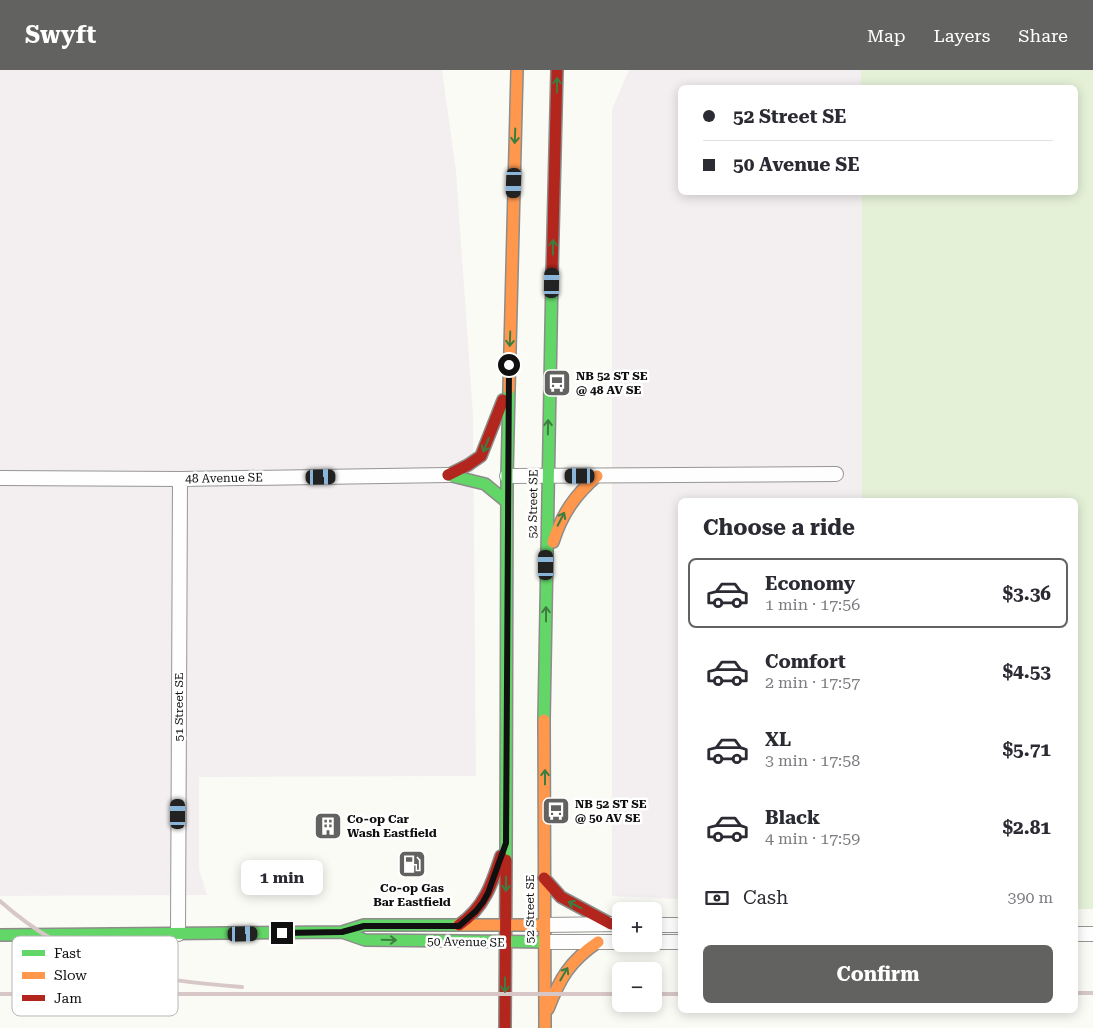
<!DOCTYPE html>
<html lang="en">
<head>
<meta charset="utf-8">
<style>
	body { margin:0; font-family:"Roboto Serif",serif; background:#f7f7f7; color:#2b2b33; height:100vh; display:flex; flex-direction:column; font-size:19px; white-space:nowrap }
	* { box-sizing:border-box; margin:0 }
	p { font-size:16px; color:#7c7c81 }
	.icon { flex:none; width:28px; height:28px; fill:none; stroke:currentColor; stroke-width:2; stroke-linecap:round; stroke-linejoin:round }
	.map { position:relative; flex:1; overflow:hidden }
	.sheet { position:absolute; left:678px; top:428px; width:400px; height:515px; display:flex; flex-direction:column; background:#fff; border-radius:8px; box-shadow:0 2px 12px #0003 }
	.sheet>* { flex:none }
	.banner { position:absolute; left:678px; top:15px; width:400px; height:110px; border-radius:8px; box-shadow:0 2px 12px #0003; display:grid; align-content:center; height:110px; padding:0 25px; background:#fff }
	.tools { position:absolute; left:612px; top:832px; display:grid; gap:10px }
	.tools a { display:grid; place-items:center; width:50px; height:50px; border-radius:8px; background:#fff; box-shadow:0 2px 12px #0003; font-size:25px }
	.end { position:absolute; width:22px; height:22px; margin:-11px; border:6px solid #101010; background:#fff; box-shadow:0 0 0 2px #fff }
	.from { border-radius:50% }
	.bubble { position:absolute; height:35px; border-radius:8px; background:#fff; box-shadow:0 2px 12px #0003; font-size:16px; font-weight:700; line-height:35px; text-align:center }
	.car { position:absolute; width:15px; height:30px; margin:-15px -8px; border-radius:6px; box-shadow:0 0 4px 1px #0007; background:linear-gradient(#222 24%,#8ab4d8 0 40%,#222 0 76%,#8ab4d8 0 86%,#222 0) }
	.banner b { display:flex; align-items:center; gap:18px; height:48px; font-size:19px }
	.banner b+b { border-top:1px solid #e1e1e2 }
	.banner i { width:12px; height:12px; background:#2b2b33 }
	ul { padding:0; list-style:none }
	li { display:flex; align-items:center; gap:15px; height:70px; margin:0 10px 8px; padding:0 15px; border:2px solid transparent; border-radius:8px }
	li div { flex:1 }
	li b { display:block; font-size:19px }
	li em { font-style:normal; font-weight:700 }
	li.on { border-color:#626260 }
	li>.icon { width:45px; height:45px; stroke-width:1.5 }
	h2 { padding:0 25px; font-size:22px; line-height:60px }
	.pay { display:flex; align-items:center; gap:12px; height:55px; padding:0 25px; font-size:19px }
	.pay p { margin-inline-start:auto }
	.primary-button { display:flex; gap:10px; margin-top:auto; padding:10px 25px }
	.primary-button a { flex:1; height:58px; border-radius:8px; background:#626260; color:#fff; font-size:20px; font-weight:700; line-height:58px; text-align:center }
	header { display:flex; align-items:center; gap:30px; box-sizing:border-box; height:70px; padding:0 25px; background:#626260; color:#fff }
	header strong { font-size:24px }
	nav { display:flex; gap:28px; margin-inline-start:auto; font-size:18px }
	.map>svg:first-child { display:block }
</style>
</head>
<body>
<header>
<strong>Swyft</strong>
<nav><a>Map</a><a>Layers</a><a>Share</a></nav>
</header>
<div class="map">
<svg width="1093" height="958" viewBox="0 0 1093 958">
	<rect width="100%" height="100%" fill="#fbfbf6"/>
	<path fill="#f3eff1" d="M0,0H442L456,101L473,345L476,706L199,707V799L207,825L0,826Z
		M629,0H861V17L680,18V122L862,123V430H680V829L612,826V39Z"/>
	<path fill="#e5f1d7" d="M861,0H1093V839H1075V430H862V123L1075,122V18L861,17Z"/>
	<g fill="none" stroke-linecap="round" stroke-linejoin="round">
		<g stroke="#969694" stroke-width="16">
			<path id="street" d="M507,406L836,404
				M0,408L180,409L448,405
				M544,855L621,854
				M654,855H680
				M178,864L180,409
				M1075,864H1093
				M544,872H621
				M654,872H680"/>
		</g>
		<g stroke="#8c8c8a" stroke-width="14">
			<path id="fast" d="M448,405L485,414L507,432
				M544,650L552,204
				M506,790L507,406L509,319
				M342,862L365,870L544,872
				M0,865L342,862L364,855H458"/>
		</g>
		<g stroke="#8c8c8a" stroke-width="14">
			<path id="slow" d="M509,319L517,0
				M553,472C562,444 575,425 597,406
				M544,650L545,958
				M458,855H544
				M548,939C560,908 570,891 598,872"/>
		</g>
		<g stroke="#8c8c8a" stroke-width="14">
			<path id="jam" d="M552,204L557,0
				M448,405L468,395L481,386L503,330
				M544,808L561,827L611,854
				M459,855C484,838 492,814 501,786
				M505,958L506,790"/>
		</g>
		<use href="#street" stroke="#fefefe" stroke-width="14"/>
		<use href="#fast" stroke="#63d668" stroke-width="11"/>
		<use href="#slow" stroke="#ff974d" stroke-width="11"/>
		<use href="#jam" stroke="#b3261e" stroke-width="11"/>
		<path stroke="#d7c7c6" stroke-width="4" d="M0,831C74,897 146,910 242,917
			M1075,923H1093
			M0,924H621
			M654,924H680"/>
	</g>
	<defs><path id="oneway-shaft" d="M-6 0H5M1.5-3L5.5 0L1.5 3" fill="none" stroke-width="1.6" stroke-linecap="round" stroke-linejoin="round" transform="scale(1.25)"/></defs>
	<g stroke="#3e7d40">
		<use href="#oneway-shaft" transform="translate(557 15) rotate(-89)"/>
		<use href="#oneway-shaft" transform="translate(515 66) rotate(92)"/>
		<use href="#oneway-shaft" transform="translate(553 177) rotate(-89)"/>
		<use href="#oneway-shaft" transform="translate(510 269) rotate(92)"/>
		<use href="#oneway-shaft" transform="translate(548 357) rotate(-89)"/>
		<use href="#oneway-shaft" transform="translate(486 375) rotate(113)"/>
		<use href="#oneway-shaft" transform="translate(561 449) rotate(-63)"/>
		<use href="#oneway-shaft" transform="translate(546 544) rotate(-90)"/>
		<use href="#oneway-shaft" transform="translate(545 707) rotate(-90)"/>
		<use href="#oneway-shaft" transform="translate(506 814) rotate(90)"/>
		<use href="#oneway-shaft" transform="translate(575 835) rotate(-154)"/>
		<use href="#oneway-shaft" transform="translate(389 870) rotate(1)"/>
		<use href="#oneway-shaft" transform="translate(564 904) rotate(-60)"/>
		<use href="#oneway-shaft" transform="translate(505 915) rotate(90)"/>
	</g>
	<g fill="none" stroke-linecap="round" stroke-linejoin="round">
		<path stroke="#101010" stroke-width="6" d="M282,863L342,862L364,856H459L476,841L483,832L488,823L506,773L509,295"/>
	</g>
	<defs>
		<g id="bus-square" transform="scale(1.4375)"><rect x="-9" y="-9" width="18" height="18" rx="4" fill="#626260" stroke="#fff"/><path d="M-5-6H5V4H4V6H2V4H-2V6H-4V4H-5ZM-3.5-4V0h7V-4ZM-3.5 1.2v1.5H-2V1.2ZM2 1.2v1.5H3.5V1.2Z" fill="#fff"/></g>
		<g id="building-square" transform="scale(1.4375)"><rect x="-9" y="-9" width="18" height="18" rx="4" fill="#626260" stroke="#fff"/><path d="M-4-6H4V6H1V3H-1V6H-4ZM-2.5-4.3h1.7v1.8h-1.7ZM.8-4.3h1.7v1.8H.8ZM-2.5-1h1.7V.8h-1.7ZM.8-1h1.7V.8H.8Z" fill="#fff"/></g>
		<g id="fuel-square" transform="scale(1.4375)"><rect x="-9" y="-9" width="18" height="18" rx="4" fill="#626260" stroke="#fff"/><path d="M-5.5-6h7V0h2V4h1.3V-2.5L3-4.5l.8-.8L6-3V5H2.5V1h-1V6h-7ZM-4.2-4.7v3.2H.2V-4.7Z" fill="#fff"/></g>
	</defs>
	<g fill-rule="evenodd">
		<use href="#bus-square" x="557" y="313"/>
		<use href="#bus-square" x="556" y="741"/>
		<use href="#building-square" x="328" y="756"/>
		<use href="#fuel-square" x="412" y="794"/>
	</g>
	<g text-anchor="middle" dominant-baseline="central" stroke-width="5" stroke-linejoin="round" paint-order="stroke">
		<g font-size="12" font-weight="bold" fill="#101010" stroke="#fff" text-anchor="start">
			<text x="576" y="306">NB 52 ST SE<tspan x="576" dy="14">@ 48 AV SE</tspan></text>
			<text x="575" y="734">NB 52 ST SE<tspan x="575" dy="14">@ 50 AV SE</tspan></text>
			<text x="347" y="749">Co-op Car<tspan x="347" dy="14">Wash Eastfield</tspan></text>
			<text x="412" y="818" text-anchor="middle">Co-op Gas<tspan x="412" dy="14">Bar Eastfield</tspan></text>
		</g>
		<g font-size="12" fill="#101010" stroke="#fff">
			<text transform="translate(224 408) rotate(-1)">48 Avenue SE</text>
			<text transform="translate(533 434) rotate(-89)">52 Street SE</text>
			<text transform="translate(179 637) rotate(-90)">51 Street SE</text>
			<text transform="translate(530 839) rotate(-90)">52 Street SE</text>
			<text transform="translate(466 872) rotate(1)">50 Avenue SE</text>
		</g>
	</g>
	<rect x="12" y="866" width="166" height="80" rx="8" fill="#fff" stroke="#b7b7b7" stroke-width="1"/>
	<rect x="22" y="880" width="23" height="6" fill="#63d668"/>
	<rect x="22" y="902" width="23" height="7" fill="#ff974d"/>
	<rect x="22" y="925" width="23" height="6" fill="#b3261e"/>
	<g font-size="14" fill="#101010">
		<text x="54" y="888">Fast</text>
		<text x="54" y="910">Slow</text>
		<text x="54" y="933">Jam</text>
	</g>
</svg>
<div class="tools">
<a>+</a>
<a>−</a>
</div>
<i class="end from" style="left:509px;top:295px"></i>
<i class="end" style="left:282px;top:863px"></i>
<div class="bubble" style="left:241px;top:790px;width:82px">1 min</div>
<i class="car" style="left:514px;top:113px;rotate:182deg"></i>
<i class="car" style="left:552px;top:213px;rotate:1deg"></i>
<i class="car" style="left:580px;top:406px;rotate:270deg"></i>
<i class="car" style="left:321px;top:407px;rotate:89deg"></i>
<i class="car" style="left:546px;top:495px;rotate:0deg"></i>
<i class="car" style="left:178px;top:744px;rotate:0deg"></i>
<i class="car" style="left:243px;top:864px;rotate:89deg"></i>
<div class="banner">
<b><i class="from"></i>52 Street SE</b>
<b><i></i>50 Avenue SE</b>
</div>
<section class="sheet">
<h2>Choose a ride</h2>
<ul>
<li class="on"><svg class="icon" aria-label="car" viewBox="0 0 24 24"><path d="M5 17H2v-5l4-1 3-4h7l3 4 3 1v5h-3M9 17h6M6 11h13"/><circle cx="7" cy="17" r="2"/><circle cx="17" cy="17" r="2"/></svg><div><b>Economy</b><p>1 min · 17:56</p></div><em>$3.36</em></li>
<li><svg class="icon" aria-label="car" viewBox="0 0 24 24"><path d="M5 17H2v-5l4-1 3-4h7l3 4 3 1v5h-3M9 17h6M6 11h13"/><circle cx="7" cy="17" r="2"/><circle cx="17" cy="17" r="2"/></svg><div><b>Comfort</b><p>2 min · 17:57</p></div><em>$4.53</em></li>
<li><svg class="icon" aria-label="car" viewBox="0 0 24 24"><path d="M5 17H2v-5l4-1 3-4h7l3 4 3 1v5h-3M9 17h6M6 11h13"/><circle cx="7" cy="17" r="2"/><circle cx="17" cy="17" r="2"/></svg><div><b>XL</b><p>3 min · 17:58</p></div><em>$5.71</em></li>
<li><svg class="icon" aria-label="car" viewBox="0 0 24 24"><path d="M5 17H2v-5l4-1 3-4h7l3 4 3 1v5h-3M9 17h6M6 11h13"/><circle cx="7" cy="17" r="2"/><circle cx="17" cy="17" r="2"/></svg><div><b>Black</b><p>4 min · 17:59</p></div><em>$2.81</em></li>
</ul>
<div class="pay"><svg class="icon" aria-label="cash" viewBox="0 0 24 24"><path d="M3 7h18v10H3z"/><circle cx="12" cy="12" r="2"/></svg>Cash<p>390 m</p></div>
<div class="primary-button"><a>Confirm</a></div>
</section>
</div>
</body>
</html>
